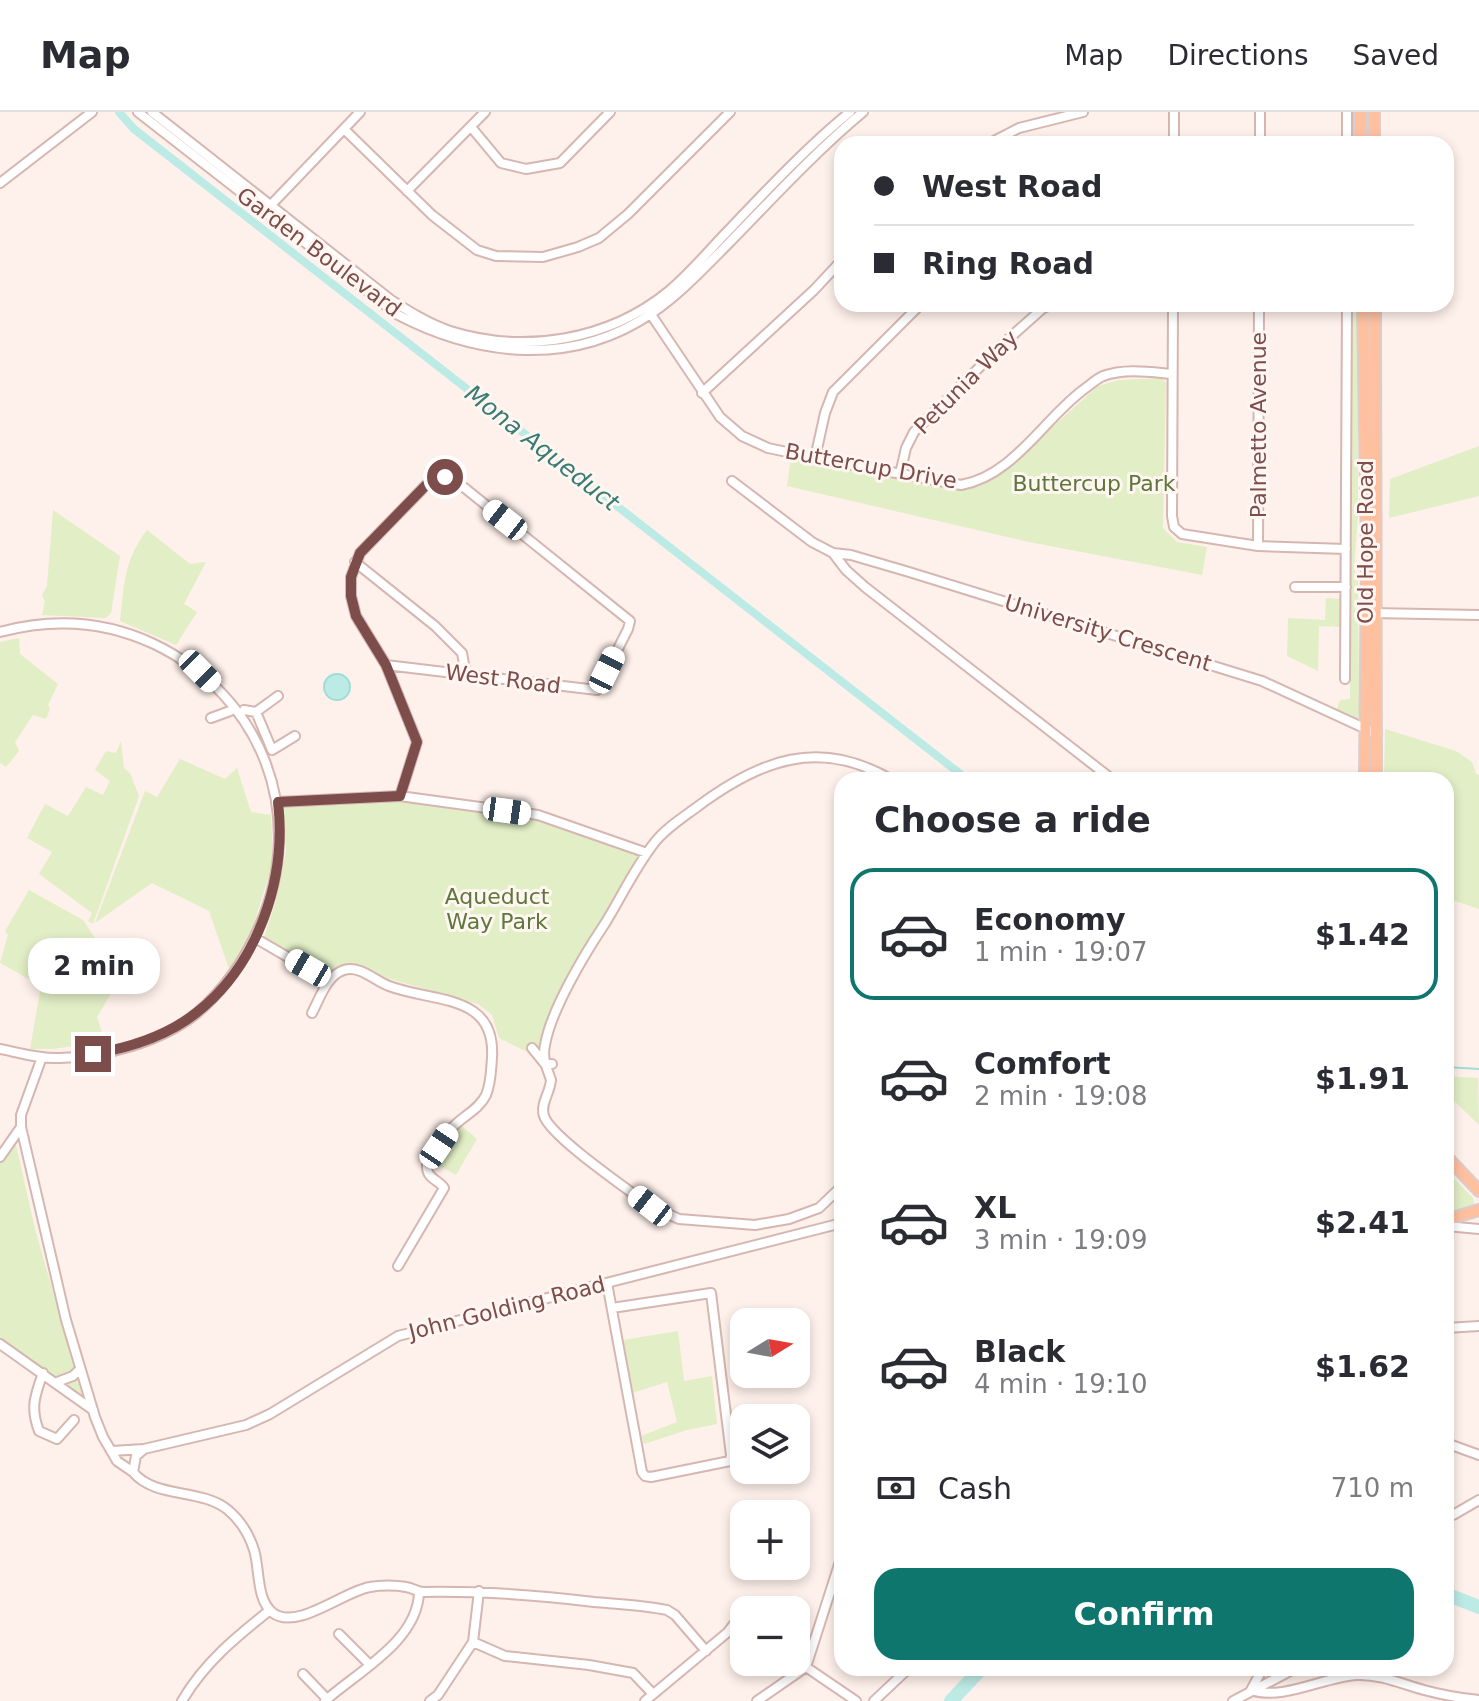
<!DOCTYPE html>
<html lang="en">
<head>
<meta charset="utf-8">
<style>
	body { margin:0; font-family:"DejaVu Sans",sans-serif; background:#f2f2f3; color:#2b2b33; height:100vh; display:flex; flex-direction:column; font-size:30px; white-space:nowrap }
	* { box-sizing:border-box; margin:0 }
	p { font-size:26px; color:#7c7c81 }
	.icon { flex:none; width:44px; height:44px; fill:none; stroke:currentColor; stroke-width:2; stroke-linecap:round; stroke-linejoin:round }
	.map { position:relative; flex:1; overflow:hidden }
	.details { position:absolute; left:834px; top:660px; width:620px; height:904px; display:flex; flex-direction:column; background:#fff; border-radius:24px; box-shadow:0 4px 12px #0003 }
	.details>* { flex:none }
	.guide { position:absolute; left:834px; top:24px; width:620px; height:176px; border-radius:24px; box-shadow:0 4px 12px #0003; display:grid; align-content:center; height:176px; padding:0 40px; background:#fff }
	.needle { width:52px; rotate:79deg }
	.tools { position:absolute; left:730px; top:1196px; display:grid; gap:16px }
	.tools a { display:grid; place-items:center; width:80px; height:80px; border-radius:16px; background:#fff; box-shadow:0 4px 12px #0003; font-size:40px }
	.end { position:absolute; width:36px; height:36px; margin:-18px; border:10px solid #7c4d4a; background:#fff; box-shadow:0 0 0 4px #fff }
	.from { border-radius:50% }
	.bubble { position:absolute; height:56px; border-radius:24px; background:#fff; box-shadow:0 4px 12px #0003; font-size:26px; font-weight:700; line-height:56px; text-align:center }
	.car { position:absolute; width:24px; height:48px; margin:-24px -12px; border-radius:10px; box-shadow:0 0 6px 2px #0007; background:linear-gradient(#fff 24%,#345 0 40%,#fff 0 76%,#345 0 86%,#fff 0) }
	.guide b { display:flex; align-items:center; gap:28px; height:76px; font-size:30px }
	.guide b+b { border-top:2px solid #e1e1e2 }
	.guide i { width:20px; height:20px; background:#2b2b33 }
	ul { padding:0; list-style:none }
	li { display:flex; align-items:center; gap:24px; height:132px; margin:0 16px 12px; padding:0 24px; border:4px solid transparent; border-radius:24px }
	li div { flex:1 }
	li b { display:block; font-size:30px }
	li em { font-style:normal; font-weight:700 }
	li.current { border-color:#0f766e }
	li>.icon { width:72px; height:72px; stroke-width:1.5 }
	h2 { padding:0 40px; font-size:36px; line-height:96px }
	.pay { display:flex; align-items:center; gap:20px; height:88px; padding:0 40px; font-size:30px }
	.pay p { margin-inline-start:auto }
	.action { display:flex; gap:16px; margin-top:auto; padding:16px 40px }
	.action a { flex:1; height:92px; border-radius:24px; background:#0f766e; color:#fff; font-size:32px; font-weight:700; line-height:92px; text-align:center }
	header { display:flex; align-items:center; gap:48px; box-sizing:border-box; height:112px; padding:0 40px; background:#fff; border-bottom:2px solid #e1e1e2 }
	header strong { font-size:38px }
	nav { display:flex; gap:44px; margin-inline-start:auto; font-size:28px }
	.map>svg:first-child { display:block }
</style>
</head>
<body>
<header>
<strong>Map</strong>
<nav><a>Map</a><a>Directions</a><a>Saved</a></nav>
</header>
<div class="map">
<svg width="1479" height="1589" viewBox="0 0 1479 1589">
	<rect width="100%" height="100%" fill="#fef0ea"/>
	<path fill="#e2eec6" d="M1351,192H1358V404L1354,456L1358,471L1359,599L1358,606L1354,609L1335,602L1340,588L1350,587Z
		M1162,266L1166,271L1163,416L1177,430L1207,435L1202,463L1029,430L787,374L791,345L954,377L986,371L999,363L1098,274L1119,268Z
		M1479,334V384L1389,406L1390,367Z
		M53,398L120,444L111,501L106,506L42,503L45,489L42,483L47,474Z
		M147,418L190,452L206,450L184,492L197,500L176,533L120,509C124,473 124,448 147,418Z
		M1326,486L1343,487L1342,515L1319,514L1318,559L1287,544L1288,506L1325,508Z
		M19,526L20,542L58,572L48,593L50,597L46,607L33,603L15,630L19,639L6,655L0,651V530Z
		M1385,617L1456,639L1472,650L1476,662L1479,663V797L1446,786V668H1384Z
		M121,629L124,656L130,661L139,684L93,812L88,809L92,801L39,762L52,740L27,726L45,692L68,704L86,675L103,683L110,669L95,658L106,639L116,641Z
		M180,647L225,667L237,656L251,700L271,703L273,751L250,824L229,857L209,799L152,771L95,811L145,679L157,685Z
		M408,688L538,705L643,743L570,866L541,947L499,926L492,903L478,892L383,865L353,851L328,865L263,828L275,792L286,739L282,694Z
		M29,778L83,808L97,829L94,849L119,868L97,905L105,930L52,937H30L41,874L0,851L8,823L5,819Z
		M1446,964L1478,966L1479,1013L1446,981Z
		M462,1014L477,1027L456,1063L436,1052Z
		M14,1023L34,1113L84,1290L0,1230V1040Z
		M1446,1058L1473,1086L1474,1093L1469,1099L1446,1103Z
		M678,1219L684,1269L712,1264L717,1312L687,1318L644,1332L641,1324L677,1310L667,1270L632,1281L623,1228Z"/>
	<path fill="#bceae4" stroke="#a1ddd5" stroke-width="2" d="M324 575a13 13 0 1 1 26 0a13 13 0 1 1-26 0Z"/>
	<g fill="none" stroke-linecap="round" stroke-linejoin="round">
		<path stroke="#a1ddd5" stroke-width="2" d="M1446,955L1479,957"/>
		<path stroke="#bceae4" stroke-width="8" d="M119,0L134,17L968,668"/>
		<path stroke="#bceae4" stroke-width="14" d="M1446,1482L1479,1495
			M951,1589L982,1556"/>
		<g stroke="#d5b6b1" stroke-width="12">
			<path id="minor" d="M138,0L398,203C479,245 573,255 652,201C680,182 704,156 728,132C772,87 815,40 863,0
				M152,0L391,188C410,200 429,212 450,219C524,242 608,229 669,179C689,162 706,142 724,123C763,82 807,35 850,0
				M1174,0V32
				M471,15L501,51L526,57L560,51L610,0
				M344,17L432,103L477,138L496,144L543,145L578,135L599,126L628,102L730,0
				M988,32L1019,16L1083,0
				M1260,32V0
				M1347,32V0
				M0,71L92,0
				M407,79L485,0
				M269,95L360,0
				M1173,192L1172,404L1174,415L1182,422L1258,434L1346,437
				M650,201L720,305L742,324L768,336L815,346L961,373C1013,364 1043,308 1083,278C1089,274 1096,267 1103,264C1125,256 1150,260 1172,262
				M702,281L814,178L842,148
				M815,346L825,301L833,280L921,192
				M900,362L906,336L914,320L1005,230L1042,197L1052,192
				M732,369L812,430L833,441L851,443L909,460L1262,569L1377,622
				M1258,434L1259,192
				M833,441L846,458L865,475L1113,668
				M355,450L435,514L462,541L466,563
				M1295,475H1346
				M1372,501L1479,503
				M0,520C52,506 105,509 154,532C262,584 308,702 260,813C246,846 225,877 197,901C161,930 105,945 60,946C40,947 20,941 0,937
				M386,553L597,578L628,517L630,509L456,369L445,365L431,368L360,441L351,465V484L356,504L386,553L417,630L400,684
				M1345,567L1347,192
				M244,598L256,600L278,584
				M256,600L272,638L295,624
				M211,606L230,599
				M278,690L400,684L414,686L538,703L647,741
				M255,826L329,869
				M312,901C320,886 327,863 344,858C360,853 375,869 389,874C434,891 496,881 492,946C491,958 491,972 486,983C479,998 461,1005 451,1017C442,1028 435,1041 427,1053C426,1067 438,1067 444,1076L398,1154
				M532,936L545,952H552
				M42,945L21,1003V1015L66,1208L95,1305L103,1325L117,1349L133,1360
				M0,1045L21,1015
				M842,1074L819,1096L789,1107L755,1113L679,1107L650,1094C629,1078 551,1025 544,1004C540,992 550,981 551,968C547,956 542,946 545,933C551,898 584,843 604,813C621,786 635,755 655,730C666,716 682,706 697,695C760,648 819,625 892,668
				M1446,1114L1479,1117
				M607,1171L642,1360L645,1364L651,1365L730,1349L731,1343L711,1181L612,1196
				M1446,1216L1479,1214
				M0,1232L93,1298
				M43,1261C35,1283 30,1296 39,1319L57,1327L74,1308
				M57,1270L73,1264L80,1257
				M1446,1331L1479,1343
				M143,1338L136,1344L133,1360C155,1387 202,1376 228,1398C240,1408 249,1422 254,1438C260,1457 256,1488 273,1501C297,1519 344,1479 370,1475C380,1473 396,1473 406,1475C413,1476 417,1480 424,1480C481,1479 537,1483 594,1490C618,1492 643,1493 667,1498L675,1503L706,1539
				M112,1339L144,1337L246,1313L270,1302L398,1224L842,1111
				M1453,1403L1479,1388
				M339,1522L369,1552
				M473,1530L505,1544L589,1553L633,1561L653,1582
				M806,1555L856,1589
				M1263,1556L1251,1578C1283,1589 1323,1565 1357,1563C1380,1562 1402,1572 1424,1578C1442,1583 1460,1586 1479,1588
				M303,1562L327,1587
				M182,1589C204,1551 236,1525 270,1498
				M325,1589C357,1560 418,1529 419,1480
				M430,1589L438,1583L473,1530L479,1479
				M645,1589L728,1520L744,1499
				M757,1589L806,1555L842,1443
				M874,1589L909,1556
				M1233,1589L1296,1556"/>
		</g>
		<g stroke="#dacdcc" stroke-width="14">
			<path id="major" d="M1360,0V32
				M1374,32V0
				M1363,192L1367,439L1365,668
				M1375,192L1376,668
				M1446,1044L1479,1079
				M1446,1108L1479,1098"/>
		</g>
		<use href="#minor" stroke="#fff" stroke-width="8"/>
		<use href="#major" stroke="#ffc0a0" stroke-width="10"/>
	</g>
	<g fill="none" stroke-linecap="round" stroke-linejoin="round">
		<path stroke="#7c4d4a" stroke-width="10" d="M93,942C128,936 167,924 196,901C258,853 287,767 278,690L400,684L417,630L386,553L356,504L351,484V465L360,441L431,368L445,365"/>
	</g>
	<g text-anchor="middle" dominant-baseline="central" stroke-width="6" stroke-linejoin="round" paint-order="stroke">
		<g font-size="22" fill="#7c4d4a" stroke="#fff6f2">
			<text transform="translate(319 140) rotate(37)">Garden Boulevard</text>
			<text transform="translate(966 270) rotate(-45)">Petunia Way</text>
			<text transform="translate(1258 313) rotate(-90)">Palmetto Avenue</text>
			<text transform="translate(871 354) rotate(10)">Buttercup Drive</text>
			<text transform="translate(1365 430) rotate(-90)">Old Hope Road</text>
			<text transform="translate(1108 521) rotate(17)">University Crescent</text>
			<text transform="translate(503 567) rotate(7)">West Road</text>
			<text transform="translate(507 1196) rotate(-14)">John Golding Road</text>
		</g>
		<g font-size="22" fill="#5e773b" stroke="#fff6f2">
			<text x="1094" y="371">Buttercup Park</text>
			<text x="497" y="784">Aqueduct<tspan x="497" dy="25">Way Park</tspan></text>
		</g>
		<g font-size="24" font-style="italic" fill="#387b72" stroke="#fff6f2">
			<text transform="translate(542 336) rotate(38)">Mona Aqueduct</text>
		</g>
	</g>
</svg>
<div class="tools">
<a><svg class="needle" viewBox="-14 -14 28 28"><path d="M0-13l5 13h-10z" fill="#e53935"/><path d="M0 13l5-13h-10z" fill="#7c7c81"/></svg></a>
<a><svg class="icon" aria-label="layers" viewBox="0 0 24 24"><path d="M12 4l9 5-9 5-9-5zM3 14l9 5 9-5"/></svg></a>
<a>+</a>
<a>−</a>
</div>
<i class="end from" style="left:445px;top:365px"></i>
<i class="end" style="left:93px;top:942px"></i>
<div class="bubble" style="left:28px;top:826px;width:132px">2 min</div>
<i class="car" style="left:505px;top:408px;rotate:308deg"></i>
<i class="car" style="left:607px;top:558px;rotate:26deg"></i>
<i class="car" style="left:200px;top:559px;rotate:135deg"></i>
<i class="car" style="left:507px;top:699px;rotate:98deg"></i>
<i class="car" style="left:308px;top:856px;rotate:300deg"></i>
<i class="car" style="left:439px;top:1034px;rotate:34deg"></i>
<i class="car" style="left:650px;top:1094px;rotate:308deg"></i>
<div class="guide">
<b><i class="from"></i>West Road</b>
<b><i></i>Ring Road</b>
</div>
<section class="details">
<h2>Choose a ride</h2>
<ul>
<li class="current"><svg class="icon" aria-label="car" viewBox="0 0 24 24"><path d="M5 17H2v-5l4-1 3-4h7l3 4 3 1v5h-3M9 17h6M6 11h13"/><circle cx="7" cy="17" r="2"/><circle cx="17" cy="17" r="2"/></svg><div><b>Economy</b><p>1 min · 19:07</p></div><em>$1.42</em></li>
<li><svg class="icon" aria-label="car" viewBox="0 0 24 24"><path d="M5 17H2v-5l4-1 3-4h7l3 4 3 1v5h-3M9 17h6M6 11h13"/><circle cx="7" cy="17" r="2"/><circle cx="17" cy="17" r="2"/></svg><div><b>Comfort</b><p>2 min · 19:08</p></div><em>$1.91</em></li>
<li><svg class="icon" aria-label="car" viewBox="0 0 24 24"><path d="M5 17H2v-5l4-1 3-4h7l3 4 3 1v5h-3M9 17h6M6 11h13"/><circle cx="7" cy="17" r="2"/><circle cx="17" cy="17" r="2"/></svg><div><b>XL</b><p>3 min · 19:09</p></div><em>$2.41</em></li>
<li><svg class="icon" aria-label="car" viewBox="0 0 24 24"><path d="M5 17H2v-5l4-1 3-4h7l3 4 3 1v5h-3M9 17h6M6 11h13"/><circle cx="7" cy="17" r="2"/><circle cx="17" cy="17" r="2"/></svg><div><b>Black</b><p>4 min · 19:10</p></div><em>$1.62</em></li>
</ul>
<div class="pay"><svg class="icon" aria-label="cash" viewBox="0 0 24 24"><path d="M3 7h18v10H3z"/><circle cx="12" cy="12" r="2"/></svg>Cash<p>710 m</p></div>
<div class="action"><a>Confirm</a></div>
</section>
</div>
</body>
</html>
